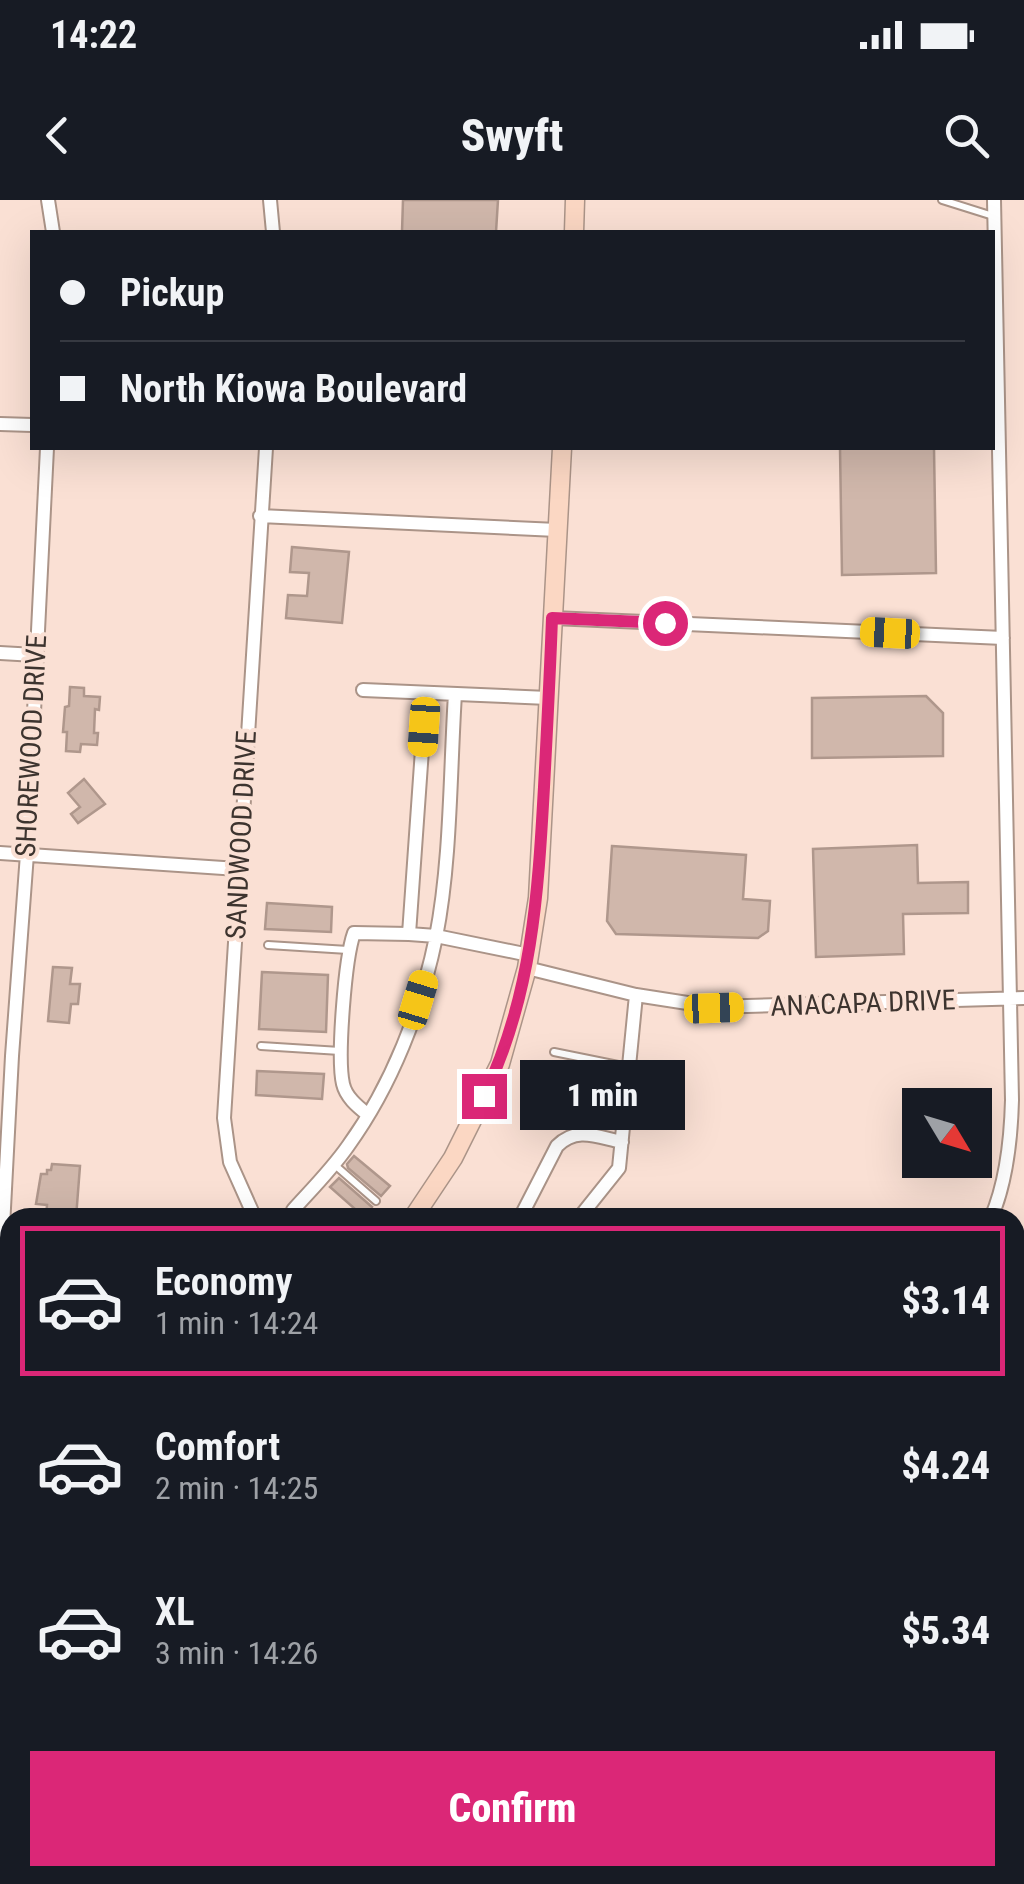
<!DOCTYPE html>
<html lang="en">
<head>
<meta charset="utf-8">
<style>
	body { margin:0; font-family:"Roboto Condensed",sans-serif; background:#20242c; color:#f1f3f6; height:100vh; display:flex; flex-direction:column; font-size:38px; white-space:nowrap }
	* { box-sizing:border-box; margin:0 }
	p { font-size:32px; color:#9ea1a6 }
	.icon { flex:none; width:55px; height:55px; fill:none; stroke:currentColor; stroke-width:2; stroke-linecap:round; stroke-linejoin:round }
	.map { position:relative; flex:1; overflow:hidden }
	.panel { position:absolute; left:0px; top:1008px; width:1025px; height:678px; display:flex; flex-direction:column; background:#171b24; border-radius:30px 30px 0 0; box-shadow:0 10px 40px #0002 }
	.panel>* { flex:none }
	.top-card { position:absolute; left:30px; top:30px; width:965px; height:220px; border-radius:0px; box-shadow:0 10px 40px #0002; display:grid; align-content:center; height:220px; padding:0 30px; background:#171b24 }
	.needle { width:65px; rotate:128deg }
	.fabs { position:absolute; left:902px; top:888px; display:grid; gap:20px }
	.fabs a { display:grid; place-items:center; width:90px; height:90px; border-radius:0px; background:#171b24; box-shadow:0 10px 40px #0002; font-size:50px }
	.end { position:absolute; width:45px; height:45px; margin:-22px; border:12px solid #db2777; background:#fff; box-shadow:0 0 0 5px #fff }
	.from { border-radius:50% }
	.bubble { position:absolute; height:70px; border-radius:0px; background:#171b24; box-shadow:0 10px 40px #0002; font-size:32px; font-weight:800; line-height:70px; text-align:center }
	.car { position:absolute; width:30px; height:60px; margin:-30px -15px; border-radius:12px; box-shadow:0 0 8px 2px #0007; background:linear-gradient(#f5c518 24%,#345 0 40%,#f5c518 0 76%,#345 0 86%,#f5c518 0) }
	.top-card b { display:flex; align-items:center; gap:35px; height:95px; font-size:38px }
	.top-card b+b { border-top:2px solid #363941 }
	.top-card i { width:25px; height:25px; background:#f1f3f6 }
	ul { padding:18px 0 0; list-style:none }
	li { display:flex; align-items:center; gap:30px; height:150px; margin:0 20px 15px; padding:0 10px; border:5px solid transparent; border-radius:0px }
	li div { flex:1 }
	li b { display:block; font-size:38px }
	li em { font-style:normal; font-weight:800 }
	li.selected { border-color:#db2777 }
	li>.icon { width:90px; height:90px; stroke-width:1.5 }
	.primary-button { display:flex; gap:20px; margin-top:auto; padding:20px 30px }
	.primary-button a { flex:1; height:115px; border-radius:0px; background:#db2777; color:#fff; font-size:40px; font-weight:800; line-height:115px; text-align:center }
	.status { display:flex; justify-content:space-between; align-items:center; height:70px; padding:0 50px; background:#171b24; direction:ltr }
	.status svg { height:28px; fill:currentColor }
	header { display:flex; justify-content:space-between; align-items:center; height:130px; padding:0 30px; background:#171b24; font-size:45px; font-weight:800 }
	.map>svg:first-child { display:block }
</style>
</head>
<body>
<div class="status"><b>14:22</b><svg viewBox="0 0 49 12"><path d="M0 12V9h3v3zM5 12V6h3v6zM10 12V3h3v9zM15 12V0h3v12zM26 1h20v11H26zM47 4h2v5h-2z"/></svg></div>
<header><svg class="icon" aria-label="back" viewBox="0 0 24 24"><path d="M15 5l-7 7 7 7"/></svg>Swyft<svg class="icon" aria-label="search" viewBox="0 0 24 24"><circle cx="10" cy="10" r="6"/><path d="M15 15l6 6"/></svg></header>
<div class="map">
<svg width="1024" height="1684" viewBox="0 0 1024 1684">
	<rect width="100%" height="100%" fill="#fae0d4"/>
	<path fill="#d0b7ab" stroke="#af978c" stroke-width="2.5" d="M403,0H498L496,32H402Z
		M840,248H934L936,373L842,375Z
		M292,347L349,352L342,423L286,418L288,395L307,396L309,373L290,372Z
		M70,487L84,488V496L100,497L99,510L95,509L94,533H98L97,545L81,544L80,552L66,551L67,532H63L65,507L69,506Z
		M926,496L943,513V556L812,558V498Z
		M84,579L105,604L78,623L71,614L80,607L68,593Z
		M917,645L918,683L968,682V713L903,714L904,754L816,757L813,649Z
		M612,646L746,655L743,699L770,701L768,731L758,738L616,734L607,721Z
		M267,703L332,707L331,732L265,729Z
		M53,767L72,768L70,784H80L78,804H71L69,823L48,821Z
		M262,772L328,775L326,832L259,829Z
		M257,871L324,874L322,899L256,895Z
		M354,956L390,986L381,996L348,968L347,964Z
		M52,964L80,966L76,1018H46L47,1005L36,1004L41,974H47V970H51Z
		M339,978L372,1007L364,1017L330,987Z"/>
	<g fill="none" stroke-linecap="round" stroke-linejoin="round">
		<g stroke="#ab9488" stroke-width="10">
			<path id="lane" d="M942,0L993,16
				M268,745L348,750
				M261,846L340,851
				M554,852L628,867
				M336,966L376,1001"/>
		</g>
		<g stroke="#ab9488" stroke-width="16">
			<path id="street" d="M48,0L53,32
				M270,0L273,32
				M0,224L32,225
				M260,316L557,330
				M553,418L1003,438
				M0,453L35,455
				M363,490L548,498
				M426,493L409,734L436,736L529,755
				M0,653L238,669
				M527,768L636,795L713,807L1024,798
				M367,914C357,906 346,897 343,884C337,858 345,758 354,733L409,734
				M293,1010C312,989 332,969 348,946C392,885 421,810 436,737C451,661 450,572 455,494
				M255,1018L230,962L224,918L266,248
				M520,1018L557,946C577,926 597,937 622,942
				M579,1018L619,968L636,795
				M991,1018C1007,981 1011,939 1012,900L994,0
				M0,1084L12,856L27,654L47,248
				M0,1657L10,1661
				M40,1675L59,1684
				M992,1675L1002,1684
				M95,1684L99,1675
				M277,1684L283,1675
				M526,1684L534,1675
				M782,1684L789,1675"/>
		</g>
		<g stroke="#ab9488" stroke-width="21">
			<path id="secondary" d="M574,32L575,0
				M413,1018L453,958L500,864L527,768L538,698L562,248
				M0,1479L10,1466"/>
		</g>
		<use href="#lane" stroke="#fff" stroke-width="6"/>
		<use href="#street" stroke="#fff" stroke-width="12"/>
		<use href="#secondary" stroke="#fbd7c3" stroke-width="18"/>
	</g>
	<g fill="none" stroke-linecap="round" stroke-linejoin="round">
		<path stroke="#db2777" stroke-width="12" d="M484,896C532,796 538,695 544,587C547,531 550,474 552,418L665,423"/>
	</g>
	<g text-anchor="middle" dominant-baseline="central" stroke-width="8" stroke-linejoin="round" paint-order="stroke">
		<g font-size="28" fill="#3d342f" stroke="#fae0d4">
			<text transform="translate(31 546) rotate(-87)">SHOREWOOD DRIVE</text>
			<text transform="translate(241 635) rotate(-87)">SANDWOOD DRIVE</text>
			<text transform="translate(863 803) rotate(-2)">ANACAPA DRIVE</text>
		</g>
	</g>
</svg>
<div class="fabs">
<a><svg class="needle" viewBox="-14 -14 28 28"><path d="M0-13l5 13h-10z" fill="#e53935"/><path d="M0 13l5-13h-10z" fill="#9ea1a6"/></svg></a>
</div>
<i class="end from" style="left:665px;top:423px"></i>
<i class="end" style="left:484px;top:896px"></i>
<div class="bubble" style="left:520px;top:860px;width:165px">1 min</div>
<i class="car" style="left:890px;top:433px;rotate:273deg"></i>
<i class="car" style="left:424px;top:527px;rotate:184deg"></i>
<i class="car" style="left:418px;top:800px;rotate:17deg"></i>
<i class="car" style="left:714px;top:808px;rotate:88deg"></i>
<div class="top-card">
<b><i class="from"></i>Pickup</b>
<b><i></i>North Kiowa Boulevard</b>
</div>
<section class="panel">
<ul>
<li class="selected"><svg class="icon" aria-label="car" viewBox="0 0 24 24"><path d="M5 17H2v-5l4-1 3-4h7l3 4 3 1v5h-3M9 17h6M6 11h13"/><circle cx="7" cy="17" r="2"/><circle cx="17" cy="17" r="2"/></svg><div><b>Economy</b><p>1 min · 14:24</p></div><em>$3.14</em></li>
<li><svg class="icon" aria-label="car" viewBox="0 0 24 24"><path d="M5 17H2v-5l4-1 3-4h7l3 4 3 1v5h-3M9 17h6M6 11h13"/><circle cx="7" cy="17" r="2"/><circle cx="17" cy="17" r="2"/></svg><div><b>Comfort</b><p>2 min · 14:25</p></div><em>$4.24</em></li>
<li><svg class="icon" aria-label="car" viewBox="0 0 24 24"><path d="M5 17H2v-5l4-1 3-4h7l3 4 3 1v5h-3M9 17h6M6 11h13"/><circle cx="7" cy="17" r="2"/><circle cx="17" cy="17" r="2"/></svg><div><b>XL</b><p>3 min · 14:26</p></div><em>$5.34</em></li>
</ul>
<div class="primary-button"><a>Confirm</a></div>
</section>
</div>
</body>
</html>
